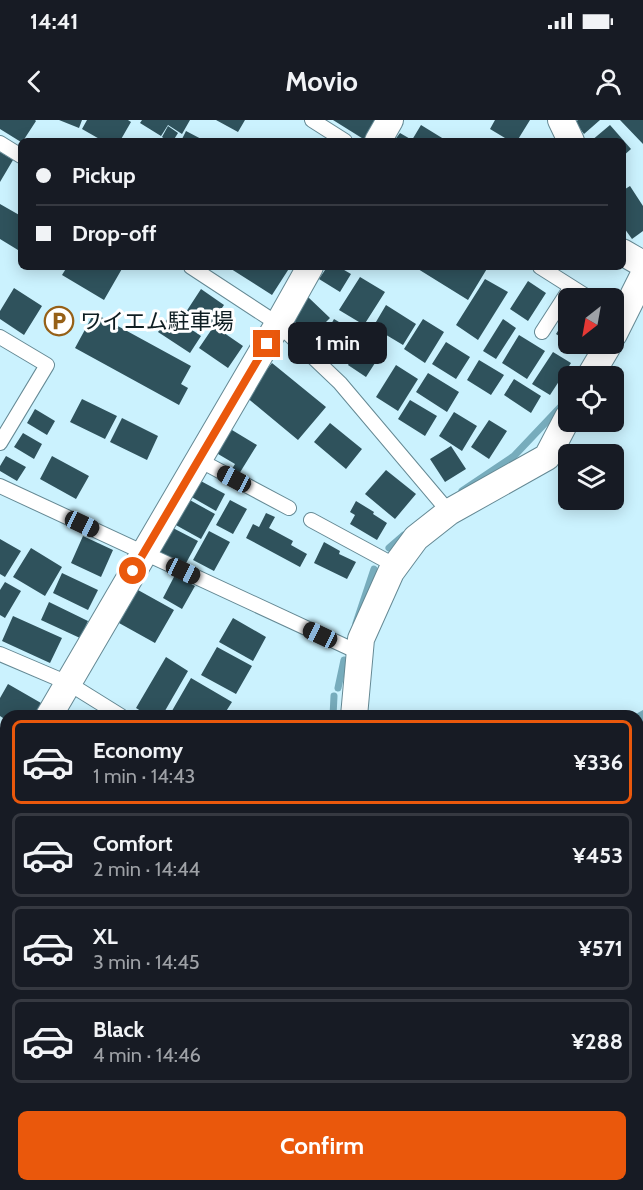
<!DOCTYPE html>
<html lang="en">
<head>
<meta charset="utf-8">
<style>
	body { margin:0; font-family:Cabin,"Noto Sans JP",sans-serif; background:#242831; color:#f1f3f6; height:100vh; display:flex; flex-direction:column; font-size:22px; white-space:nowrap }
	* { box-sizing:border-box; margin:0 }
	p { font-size:20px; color:#9ea1a6 }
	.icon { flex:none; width:33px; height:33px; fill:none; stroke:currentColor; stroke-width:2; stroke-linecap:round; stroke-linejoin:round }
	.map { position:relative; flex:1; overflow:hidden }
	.panel { position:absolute; left:0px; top:590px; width:644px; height:482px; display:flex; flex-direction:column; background:#171b24; border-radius:18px 18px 0 0; box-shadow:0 3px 15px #0003 }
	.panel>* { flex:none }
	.guide { position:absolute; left:18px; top:18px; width:608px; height:132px; border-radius:9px; box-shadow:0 3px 15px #0003; display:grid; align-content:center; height:132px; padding:0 18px; background:#171b24 }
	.needle { width:39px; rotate:211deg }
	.tools { position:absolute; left:558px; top:168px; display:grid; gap:12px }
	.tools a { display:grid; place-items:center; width:66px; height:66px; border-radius:9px; background:#171b24; box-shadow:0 3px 15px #0003; font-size:30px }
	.end { position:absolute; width:27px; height:27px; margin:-14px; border:8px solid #ea580c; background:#fff; box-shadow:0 0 0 3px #fff }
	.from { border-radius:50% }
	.bubble { position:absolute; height:42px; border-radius:9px; background:#171b24; box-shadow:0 3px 15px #0003; font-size:20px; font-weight:700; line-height:42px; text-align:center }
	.car { position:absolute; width:18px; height:36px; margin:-18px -9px; border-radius:8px; box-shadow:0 0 4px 2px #0007; background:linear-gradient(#222 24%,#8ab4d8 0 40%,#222 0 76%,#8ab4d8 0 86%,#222 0) }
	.guide b { display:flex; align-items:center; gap:21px; height:57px; font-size:22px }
	.guide b+b { border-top:2px solid #363941 }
	.guide i { width:15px; height:15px; background:#f1f3f6 }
	ul { padding:10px 0 0; list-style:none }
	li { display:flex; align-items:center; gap:18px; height:84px; margin:0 12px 9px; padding:0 6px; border:3px solid #363941; border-radius:9px }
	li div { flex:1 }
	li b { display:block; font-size:22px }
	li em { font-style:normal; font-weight:700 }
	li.current { border-color:#ea580c }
	li>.icon { width:54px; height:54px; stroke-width:1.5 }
	.button { display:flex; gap:12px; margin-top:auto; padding:12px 18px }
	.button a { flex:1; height:69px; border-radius:9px; background:#ea580c; color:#fff; font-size:24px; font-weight:700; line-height:69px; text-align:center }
	.status { display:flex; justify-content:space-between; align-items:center; height:42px; padding:0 30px; background:#171b24; direction:ltr }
	.status svg { height:16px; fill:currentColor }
	header { display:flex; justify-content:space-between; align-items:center; height:78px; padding:0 18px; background:#171b24; font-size:27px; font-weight:700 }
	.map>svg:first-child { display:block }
</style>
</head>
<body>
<div class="status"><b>14:41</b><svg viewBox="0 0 49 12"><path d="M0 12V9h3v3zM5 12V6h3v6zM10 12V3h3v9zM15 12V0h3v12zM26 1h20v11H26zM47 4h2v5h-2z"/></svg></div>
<header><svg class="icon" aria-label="back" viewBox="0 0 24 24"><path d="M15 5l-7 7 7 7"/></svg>Movio<svg class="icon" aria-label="person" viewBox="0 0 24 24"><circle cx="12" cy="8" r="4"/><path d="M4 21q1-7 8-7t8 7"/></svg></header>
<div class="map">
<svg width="643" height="1070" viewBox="0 0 643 1070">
	<rect width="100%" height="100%" fill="#cbf2fe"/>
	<path fill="#77acbc" d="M643,590V680L638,686V596L634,595Z"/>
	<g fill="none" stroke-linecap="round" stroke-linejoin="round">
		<path stroke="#77acbc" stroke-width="7" d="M462,371L514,336L568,279
			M389,428L404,415
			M356,503L374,449
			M338,568L344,540
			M333,596L334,576
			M179,1065L180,1070"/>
	</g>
	<path fill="#2f525c" d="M0,0H35L36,1L23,21L21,22L0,9Z
		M59,0H82L79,8Z
		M87,0H128L131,2L120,21H103L82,9Z
		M142,0H190L182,14L168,5L161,16L140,3Z
		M216,0H245L238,12Z
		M333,0H378L365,20Z
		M495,0H530L517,21H510L490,9Z
		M578,0H600L584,14L575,2Z
		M620,0H643V24Z
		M421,5L447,21H394L400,13L412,20Z
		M610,5L631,29L622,37V21H591Z
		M168,6L178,13L173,21H167L162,17Z
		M186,11L205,21H181Z
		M0,32L13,40L0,62Z
		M630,66L643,86V111L632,119L622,105V71Z
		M0,84L21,96V125L18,130L0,119Z
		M67,147H123L104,180L62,155Z
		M228,147H290L272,175Z
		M327,147H339L351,154L340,172L319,159Z
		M419,147H488L468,180L418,149Z
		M360,157L385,172L364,205L339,190Z
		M485,159L508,172L478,220L456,205Z
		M528,161L546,173L528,201L510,189Z
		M14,168L42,186L24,215L0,199V191Z
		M201,169L224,185L209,207L186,192Z
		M308,177L330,198L311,217L290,197Z
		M386,185L416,204L403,225L373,207Z
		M94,193L191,246L181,264L188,268L179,285L75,228Z
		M170,195L201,216L190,233L158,212Z
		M568,195V222L556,214Z
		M334,199L359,214L344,240L319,226Z
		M423,199L444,212L425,243L404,229Z
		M503,199L516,208L496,239L483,231Z
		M214,206L243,226L228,248L199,228Z
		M519,215L545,231L527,259L502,243Z
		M365,217L384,229L366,257L348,245Z
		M446,222L470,237L456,259L432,244Z
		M553,232L571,243L550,275L532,264Z
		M479,240L504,255L491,275L467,260Z
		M272,243L326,287L298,320L245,276Z
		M396,245L418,259L398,291L376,277Z
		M428,253L459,272L447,292L416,272Z
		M514,259L541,276L531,293L504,275Z
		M82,279L117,296L105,319L70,302Z
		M410,280L437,296L425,316L398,299Z
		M35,289L55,301L47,315L27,303Z
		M454,292L477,306L462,331L439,316Z
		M122,298L158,316L147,340L110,322Z
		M489,300L507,311L489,339L471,327Z
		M330,303L362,329L346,349L314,322Z
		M227,307L257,325L239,354L232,349L235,344L213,331Z
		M23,313L42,324L34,339L14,327Z
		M451,326L466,349L445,362L430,339Z
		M6,336L26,347L17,361L0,351V346Z
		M52,336L89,356L76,379L40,359Z
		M386,350L416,374L395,399L365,374Z
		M197,359L225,374L216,391L188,375Z
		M188,379L215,394L201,419L174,404Z
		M230,380L247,389L233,414L216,405Z
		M356,381L374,392L373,394L387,403L377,420L350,404L355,395L350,392Z
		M266,393L275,397L269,408L293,421L291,425L307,434L300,447L246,418L253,404L259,407Z
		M173,408L198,421L185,445L160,432Z
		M209,411L230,422L214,451L193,440Z
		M83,416L113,430L101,457L71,443Z
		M0,419L21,431L5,457L0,454Z
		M324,422L340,431L339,434L356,442L347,459L314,443Z
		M31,428L62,447L45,476L13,457Z
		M62,453L98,470L88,490L53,473Z
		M175,455L195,466L182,489L163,478Z
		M5,462L21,471L5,498L0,495V470Z
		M138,470L174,490L155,523L119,503Z
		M49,482L88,501L80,518L41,500Z
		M13,496L62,518L50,543L2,521Z
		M233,498L266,517L253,541L219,522Z
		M217,527L252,546L236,574L201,555Z
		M166,537L188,551L162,596H149L136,588Z
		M191,558L232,582L223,596H169Z
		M8,564L41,583L34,596H6V600L0,596V578Z
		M0,612L6,616V636L0,646Z
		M0,735L6,739V766L0,777Z
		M6,776V804L0,801V787Z
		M0,805L6,808V836L0,833Z
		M6,952V979L0,977V967Z
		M5,999L6,1000V1031L0,1043V1008Z
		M42,1065H87L85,1070H46L41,1068Z
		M91,1065H130L128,1070H89Z"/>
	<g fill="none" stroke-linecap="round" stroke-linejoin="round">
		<g stroke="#658994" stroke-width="16">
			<path id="lane" d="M312,0L345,21
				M0,23L21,36
				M191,147L278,204L340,263L449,392
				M540,147L589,178
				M542,212L571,167
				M0,217L47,245L0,323
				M199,340L289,388
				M0,366L360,533
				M311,400L396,446
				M0,534L68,563L121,596
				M0,888L6,890
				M0,1067L8,1070"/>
		</g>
		<g stroke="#658994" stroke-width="28">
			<path id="street" d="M561,0L571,21
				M378,21L390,0
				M622,132L643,144
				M614,214L643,156
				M590,256L609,224
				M49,596L278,204L310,147
				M354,596L361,519L391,452L416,418L449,392L547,337L568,297
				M0,682L6,672
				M0,713L6,716
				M193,1065L194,1070"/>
		</g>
		<path stroke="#89a8b1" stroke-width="4" stroke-dasharray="1.5 4.5" stroke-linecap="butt" d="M638,788L643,780
			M502,1070L504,1065"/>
		<use href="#lane" stroke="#fff" stroke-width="14"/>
		<use href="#street" stroke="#fff" stroke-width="26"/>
	</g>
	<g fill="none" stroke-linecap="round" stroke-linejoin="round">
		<path stroke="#ea580c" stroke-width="8" d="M133,451L267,224"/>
	</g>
	<defs>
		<g id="parking-ring" transform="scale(1.5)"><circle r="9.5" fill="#fff" stroke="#966017" stroke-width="1.5"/><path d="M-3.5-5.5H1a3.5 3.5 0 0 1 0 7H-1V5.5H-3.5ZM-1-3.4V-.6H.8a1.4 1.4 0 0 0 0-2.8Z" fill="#966017"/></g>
	</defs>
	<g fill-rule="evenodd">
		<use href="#parking-ring" x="59" y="201"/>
	</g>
	<g text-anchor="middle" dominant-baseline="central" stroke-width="6" stroke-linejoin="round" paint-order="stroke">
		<g font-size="22" fill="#0f1e22" stroke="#fff" text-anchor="start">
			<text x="80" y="201">ワイエム駐車場</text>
		</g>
	</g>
</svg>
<div class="tools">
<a><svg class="needle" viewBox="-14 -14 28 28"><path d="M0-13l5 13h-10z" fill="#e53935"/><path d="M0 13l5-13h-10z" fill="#9ea1a6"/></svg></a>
<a><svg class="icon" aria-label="locate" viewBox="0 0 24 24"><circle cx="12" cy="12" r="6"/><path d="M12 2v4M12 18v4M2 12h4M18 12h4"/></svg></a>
<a><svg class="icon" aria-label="layers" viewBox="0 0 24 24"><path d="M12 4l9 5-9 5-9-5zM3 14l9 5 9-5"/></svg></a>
</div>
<i class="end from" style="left:133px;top:451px"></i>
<i class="end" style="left:267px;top:224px"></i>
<div class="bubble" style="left:288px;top:202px;width:99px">1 min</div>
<i class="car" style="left:234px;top:359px;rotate:298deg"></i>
<i class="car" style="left:82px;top:404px;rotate:115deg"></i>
<i class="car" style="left:183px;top:451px;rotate:115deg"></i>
<i class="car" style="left:320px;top:515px;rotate:295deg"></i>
<div class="guide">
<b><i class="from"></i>Pickup</b>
<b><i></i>Drop-off</b>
</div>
<section class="panel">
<ul>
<li class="current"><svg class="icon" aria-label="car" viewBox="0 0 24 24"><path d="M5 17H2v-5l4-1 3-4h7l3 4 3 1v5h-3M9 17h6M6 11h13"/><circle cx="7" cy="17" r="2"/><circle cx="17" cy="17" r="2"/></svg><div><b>Economy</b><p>1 min · 14:43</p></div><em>¥336</em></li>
<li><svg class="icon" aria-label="car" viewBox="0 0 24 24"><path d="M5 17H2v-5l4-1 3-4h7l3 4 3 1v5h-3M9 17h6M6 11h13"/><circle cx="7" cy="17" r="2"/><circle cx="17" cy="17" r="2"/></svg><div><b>Comfort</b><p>2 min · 14:44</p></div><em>¥453</em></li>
<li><svg class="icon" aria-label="car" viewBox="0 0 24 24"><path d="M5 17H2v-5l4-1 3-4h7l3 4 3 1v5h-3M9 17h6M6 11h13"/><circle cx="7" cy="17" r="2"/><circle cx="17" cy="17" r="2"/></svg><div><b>XL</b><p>3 min · 14:45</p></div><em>¥571</em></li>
<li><svg class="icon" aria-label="car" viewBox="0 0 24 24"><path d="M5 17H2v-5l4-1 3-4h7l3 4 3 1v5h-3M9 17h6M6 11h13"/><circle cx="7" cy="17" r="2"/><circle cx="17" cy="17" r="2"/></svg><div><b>Black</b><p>4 min · 14:46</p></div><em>¥288</em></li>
</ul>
<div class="button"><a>Confirm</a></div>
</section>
</div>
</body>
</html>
